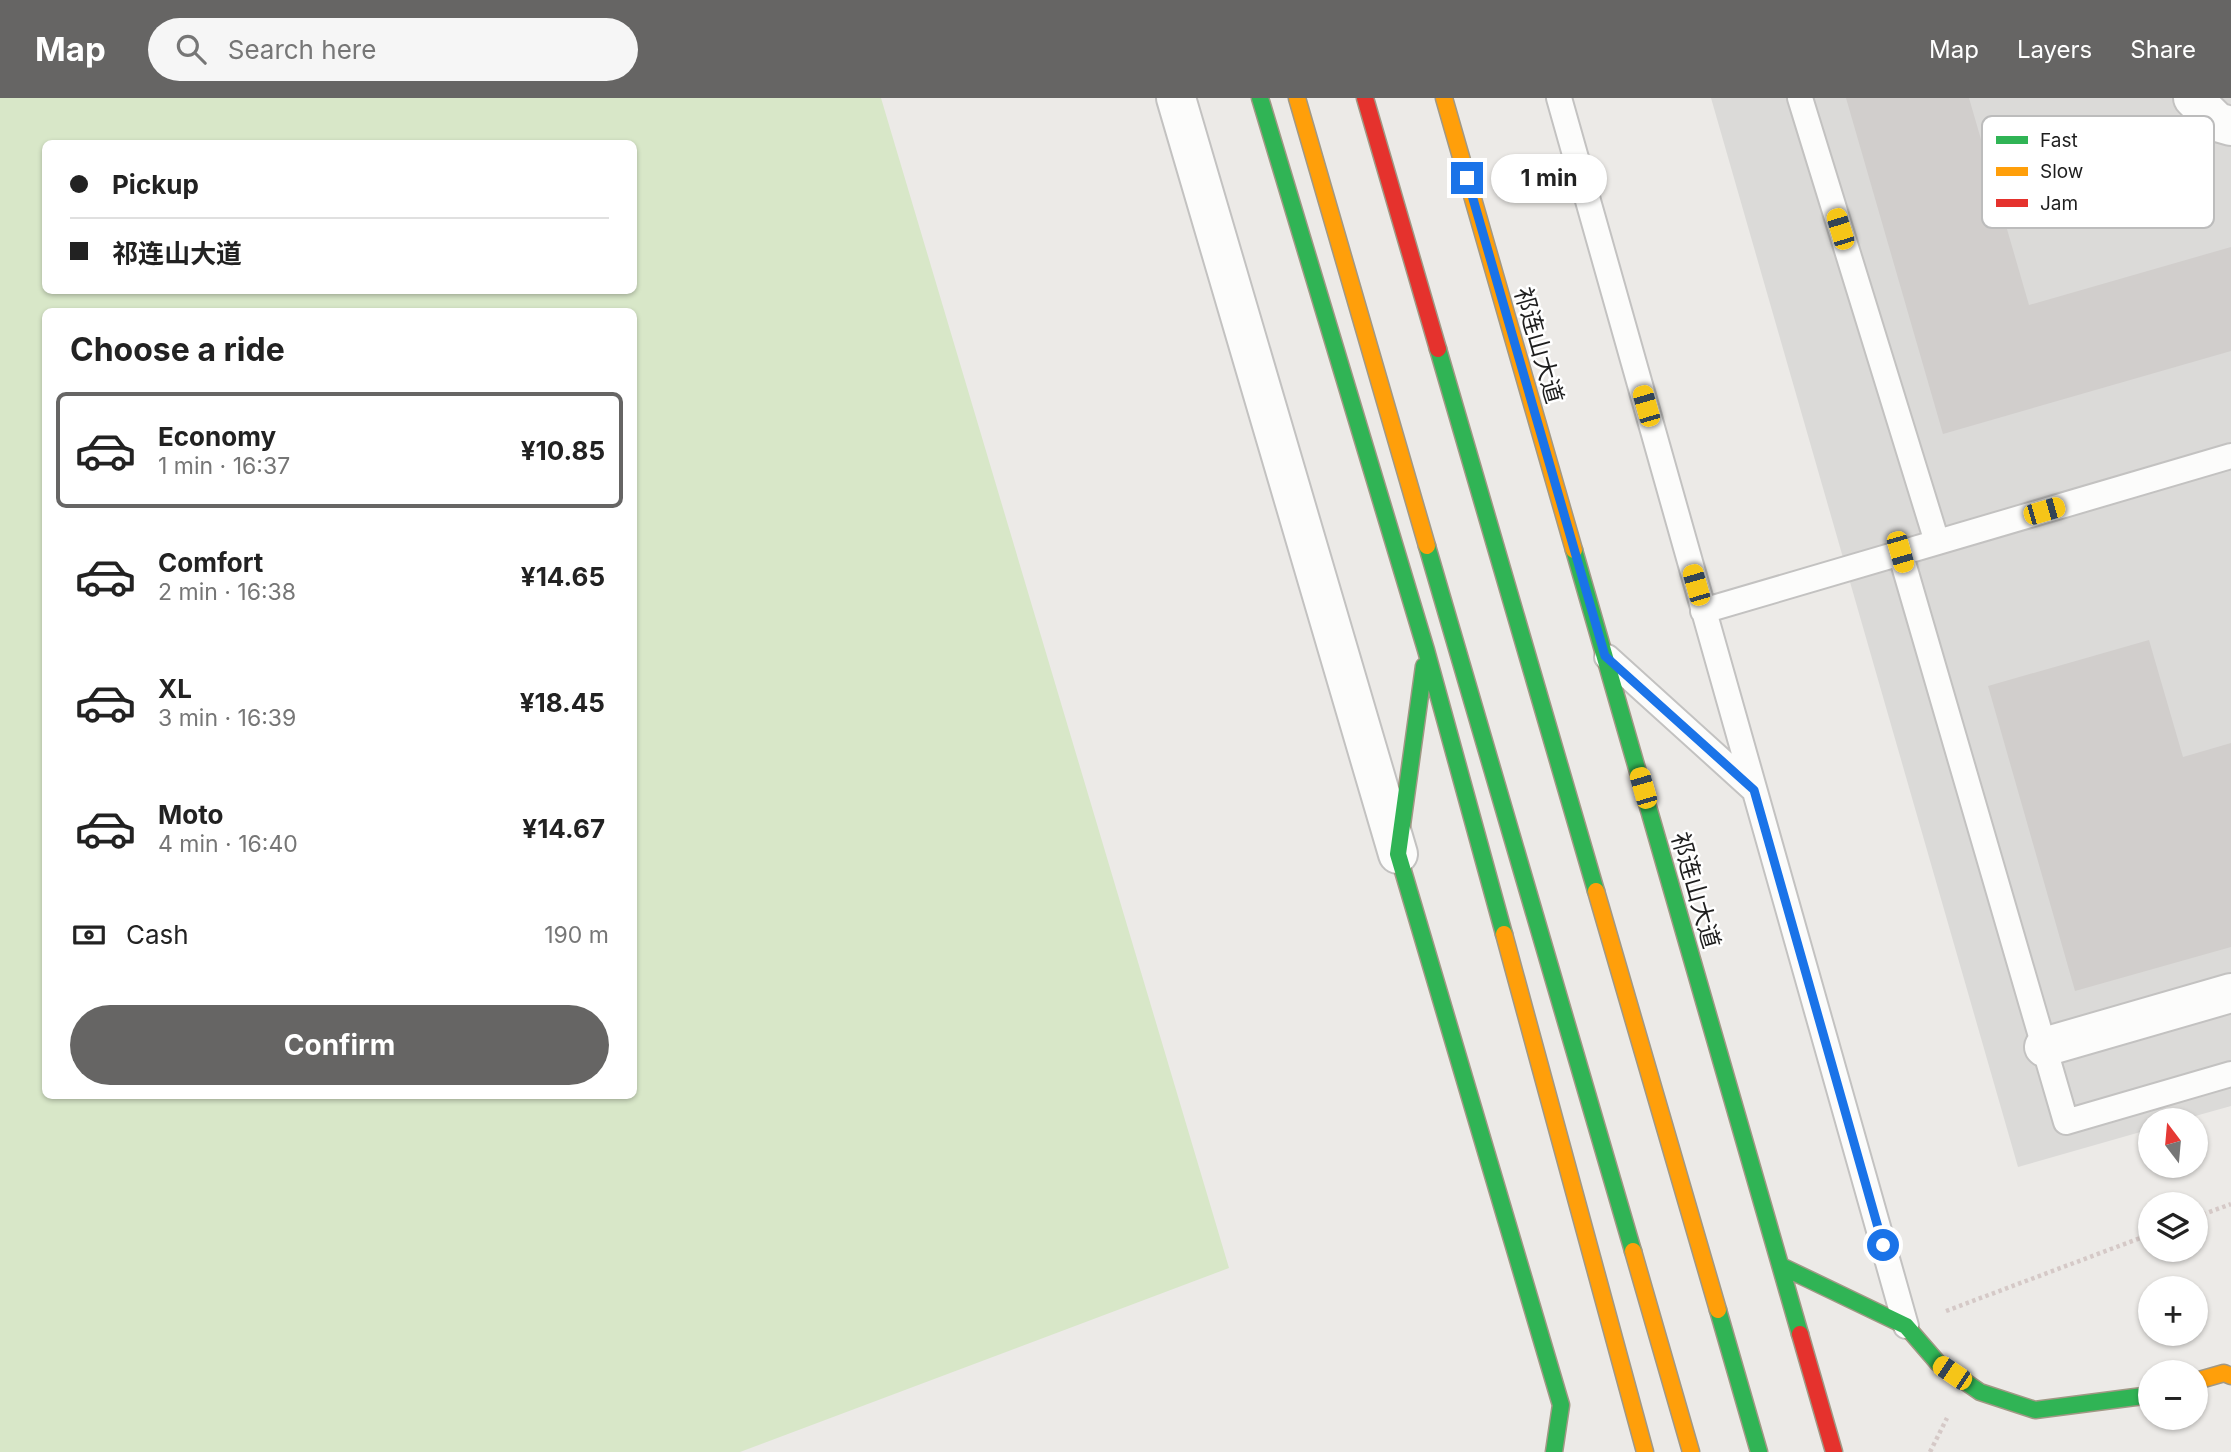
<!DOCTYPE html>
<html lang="en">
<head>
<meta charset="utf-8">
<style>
	body { margin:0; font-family:Inter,"Noto Sans SC",sans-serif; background:#f6f6f6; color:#222; height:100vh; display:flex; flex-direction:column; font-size:26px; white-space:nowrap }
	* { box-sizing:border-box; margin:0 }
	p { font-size:23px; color:#767676 }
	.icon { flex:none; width:38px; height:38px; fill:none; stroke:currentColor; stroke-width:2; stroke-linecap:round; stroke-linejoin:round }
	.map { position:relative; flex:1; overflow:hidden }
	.drawer { position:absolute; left:42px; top:210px; width:595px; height:791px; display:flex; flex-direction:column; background:#fff; border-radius:10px; box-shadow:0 2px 5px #0004 }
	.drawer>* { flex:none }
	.banner { position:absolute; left:42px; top:42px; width:595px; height:154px; border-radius:10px; box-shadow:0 2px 5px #0004; display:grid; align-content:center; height:154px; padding:0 28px; background:#fff }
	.needle { width:46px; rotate:344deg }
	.tools { position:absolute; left:2138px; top:1010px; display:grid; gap:14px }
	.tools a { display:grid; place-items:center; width:70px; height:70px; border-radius:50%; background:#fff; box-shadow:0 2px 5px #0004; font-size:35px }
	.end { position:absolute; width:32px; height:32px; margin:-16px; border:9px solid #1a73e8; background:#fff; box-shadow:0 0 0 4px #fff }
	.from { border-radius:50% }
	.bubble { position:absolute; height:49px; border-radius:24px; background:#fff; box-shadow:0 2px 5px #0004; font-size:23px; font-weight:700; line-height:49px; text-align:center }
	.car { position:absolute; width:21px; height:42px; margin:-21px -10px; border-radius:9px; box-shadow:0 0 5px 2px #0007; background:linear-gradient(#f5c518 24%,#345 0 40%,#f5c518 0 76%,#345 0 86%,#f5c518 0) }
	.banner b { display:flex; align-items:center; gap:24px; height:66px; font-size:26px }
	.banner b+b { border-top:2px solid #e0e0e0 }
	.banner i { width:18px; height:18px; background:#222 }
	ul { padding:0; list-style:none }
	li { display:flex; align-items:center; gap:21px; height:116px; margin:0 14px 10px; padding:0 14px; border:4px solid transparent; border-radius:10px }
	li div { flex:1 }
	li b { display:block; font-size:26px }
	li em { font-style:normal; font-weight:700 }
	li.active { border-color:#666564 }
	li>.icon { width:63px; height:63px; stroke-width:1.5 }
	h2 { padding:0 28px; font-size:32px; line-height:84px }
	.pay { display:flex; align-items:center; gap:18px; height:77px; padding:0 28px; font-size:26px }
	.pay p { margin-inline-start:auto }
	.cta { display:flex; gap:14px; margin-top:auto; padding:14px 28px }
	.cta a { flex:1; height:80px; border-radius:42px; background:#666564; color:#fff; font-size:28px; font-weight:700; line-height:80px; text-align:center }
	header { display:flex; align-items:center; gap:42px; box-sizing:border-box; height:98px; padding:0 35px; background:#666564; color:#fff }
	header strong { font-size:33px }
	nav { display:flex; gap:38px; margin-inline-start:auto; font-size:24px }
	.search { width:490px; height:63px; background:#f6f6f6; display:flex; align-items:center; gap:18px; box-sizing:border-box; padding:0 24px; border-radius:38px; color:#767676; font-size:26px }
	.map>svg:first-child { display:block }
</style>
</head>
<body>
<header>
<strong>Map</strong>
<div class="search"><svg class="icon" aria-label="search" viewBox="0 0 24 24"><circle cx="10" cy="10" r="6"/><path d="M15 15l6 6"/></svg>Search here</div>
<nav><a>Map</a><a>Layers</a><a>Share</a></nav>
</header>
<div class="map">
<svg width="2231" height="1354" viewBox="0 0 2231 1354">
	<rect width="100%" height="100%" fill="#eceae7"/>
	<path fill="#dbdad8" d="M1711,0H2231V1008L2181,1022H2151V1031L2018,1069Z"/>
	<path fill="#d8e7c8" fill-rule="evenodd" d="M0,0H881L1229,1170L740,1354H0ZM46,46H634V192H46ZM46,214H634V998H46Z"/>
	<path fill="#d1cecc" d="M1846,0H1969L2029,207L2231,149V253L1943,336Z
		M2149,542L2183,659L2231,645V849L2075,893L1988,588Z"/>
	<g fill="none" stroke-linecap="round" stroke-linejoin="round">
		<g stroke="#c3c2c1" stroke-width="28">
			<path id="lane" d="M1559,0L1906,1228
				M1800,0L1937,444
				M1900,454L2066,1024L2231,976
				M1703,513L2231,358
				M1607,559L1754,692"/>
		</g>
		<g stroke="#c3c2c1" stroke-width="42">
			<path id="street" d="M1176,0L1398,756
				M2193,0L2217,24L2231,28
				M2044,949L2231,895"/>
		</g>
		<g stroke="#a19885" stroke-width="19">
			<path id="fast" d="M1260,0L1426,552L1504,836
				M1438,251L1596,793
				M1427,448L1633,1153
				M1574,452L1800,1236
				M1424,568L1398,756L1561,1307L1554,1354
				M1781,1168L1906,1228L1938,1265L1980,1294L2035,1312L2151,1297
				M1718,1212L1759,1354"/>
		</g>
		<g stroke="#a19885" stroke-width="19">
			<path id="slow" d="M1297,0L1427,448
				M1444,0L1574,452
				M1596,793L1718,1212
				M1504,836L1645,1354
				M1633,1153L1691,1354
				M2196,1283L2224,1275L2231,1278"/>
		</g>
		<g stroke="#a19885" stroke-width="19">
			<path id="jam" d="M1365,0L1438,251
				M1800,1236L1834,1354"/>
		</g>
		<path stroke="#d5c9c7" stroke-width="4.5" stroke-dasharray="3.5 3.5" stroke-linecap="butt" d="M2196,1119L2231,1106
			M1946,1213L2151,1136
			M1930,1354L1947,1320"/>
		<use href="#lane" stroke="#fcfcfb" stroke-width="24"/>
		<use href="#street" stroke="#fcfcfb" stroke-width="38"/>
		<use href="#fast" stroke="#30b455" stroke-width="16"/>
		<use href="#slow" stroke="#ff9f0a" stroke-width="16"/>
		<use href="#jam" stroke="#e5322d" stroke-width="16"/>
	</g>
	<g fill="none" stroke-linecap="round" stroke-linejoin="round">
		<path stroke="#1a73e8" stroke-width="9" d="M1467,80L1605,558L1754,692L1883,1147"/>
	</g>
	<g text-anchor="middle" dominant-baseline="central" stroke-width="5" stroke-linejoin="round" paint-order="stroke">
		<g font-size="24" fill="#1e1e1e" stroke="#fff">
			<text transform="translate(1539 247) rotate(74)">祁连山大道</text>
			<text transform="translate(1696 792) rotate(74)">祁连山大道</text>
		</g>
	</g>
	<rect x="1982" y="18" width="232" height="112" rx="10" fill="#fff" stroke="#bcbcbc" stroke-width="2"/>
	<rect x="1996" y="38" width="32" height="8" fill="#30b455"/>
	<rect x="1996" y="69" width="32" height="9" fill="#ff9f0a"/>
	<rect x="1996" y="101" width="32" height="8" fill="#e5322d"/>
	<g font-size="19" fill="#1e1e1e">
		<text x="2040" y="49">Fast</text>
		<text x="2040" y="80">Slow</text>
		<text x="2040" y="112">Jam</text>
	</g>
</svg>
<div class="tools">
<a><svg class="needle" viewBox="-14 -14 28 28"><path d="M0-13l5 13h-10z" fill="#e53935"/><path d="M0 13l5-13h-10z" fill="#767676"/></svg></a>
<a><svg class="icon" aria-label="layers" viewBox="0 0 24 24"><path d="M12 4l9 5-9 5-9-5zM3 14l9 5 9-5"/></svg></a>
<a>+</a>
<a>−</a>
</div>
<i class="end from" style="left:1883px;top:1147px"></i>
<i class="end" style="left:1467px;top:80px"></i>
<div class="bubble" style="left:1491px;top:56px;width:116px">1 min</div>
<i class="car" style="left:1840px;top:131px;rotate:343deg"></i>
<i class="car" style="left:1646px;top:308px;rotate:344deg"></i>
<i class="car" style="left:2044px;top:413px;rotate:74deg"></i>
<i class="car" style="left:1900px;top:454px;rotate:164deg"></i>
<i class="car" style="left:1696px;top:487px;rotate:344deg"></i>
<i class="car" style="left:1643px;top:690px;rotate:344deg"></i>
<i class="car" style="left:1952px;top:1275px;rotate:304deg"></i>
<div class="banner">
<b><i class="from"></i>Pickup</b>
<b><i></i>祁连山大道</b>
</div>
<section class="drawer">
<h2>Choose a ride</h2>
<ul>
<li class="active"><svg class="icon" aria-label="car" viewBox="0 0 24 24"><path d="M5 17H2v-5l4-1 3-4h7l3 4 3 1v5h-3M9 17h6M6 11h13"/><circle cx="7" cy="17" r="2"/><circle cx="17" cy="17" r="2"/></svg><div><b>Economy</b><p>1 min · 16:37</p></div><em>¥10.85</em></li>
<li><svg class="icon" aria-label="car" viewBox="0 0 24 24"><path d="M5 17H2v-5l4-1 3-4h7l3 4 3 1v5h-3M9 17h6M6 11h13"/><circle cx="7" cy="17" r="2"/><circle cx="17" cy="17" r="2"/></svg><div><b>Comfort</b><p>2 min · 16:38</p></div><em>¥14.65</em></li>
<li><svg class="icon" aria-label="car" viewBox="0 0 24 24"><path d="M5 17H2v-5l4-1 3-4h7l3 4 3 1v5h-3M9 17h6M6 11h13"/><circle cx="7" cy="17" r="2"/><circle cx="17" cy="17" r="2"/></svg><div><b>XL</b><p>3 min · 16:39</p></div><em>¥18.45</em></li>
<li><svg class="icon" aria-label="car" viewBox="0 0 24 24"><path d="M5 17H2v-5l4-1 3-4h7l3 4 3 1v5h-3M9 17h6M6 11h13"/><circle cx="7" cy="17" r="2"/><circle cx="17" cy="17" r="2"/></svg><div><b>Moto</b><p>4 min · 16:40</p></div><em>¥14.67</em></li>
</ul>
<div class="pay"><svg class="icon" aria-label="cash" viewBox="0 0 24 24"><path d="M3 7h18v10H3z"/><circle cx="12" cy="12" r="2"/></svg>Cash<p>190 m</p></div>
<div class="cta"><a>Confirm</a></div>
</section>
</div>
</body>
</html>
